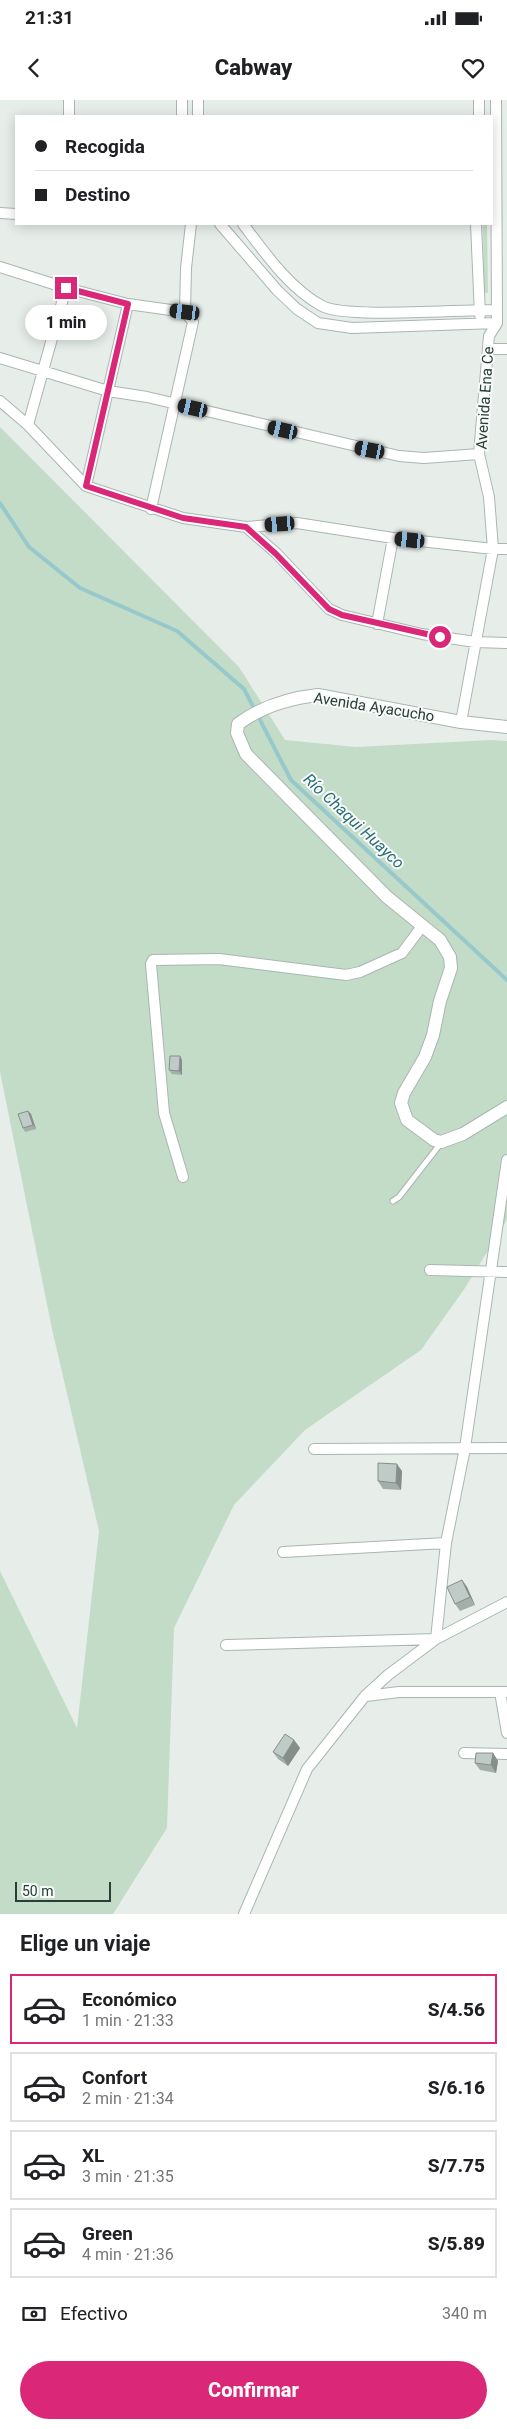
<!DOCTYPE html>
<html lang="es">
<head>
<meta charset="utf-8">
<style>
	body { margin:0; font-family:Roboto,sans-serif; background:#f2f2f2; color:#202124; height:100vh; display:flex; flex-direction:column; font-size:19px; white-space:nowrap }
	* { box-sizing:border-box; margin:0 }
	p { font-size:16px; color:#757577 }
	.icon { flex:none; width:28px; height:28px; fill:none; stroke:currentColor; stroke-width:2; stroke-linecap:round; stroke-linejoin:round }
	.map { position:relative; height:1814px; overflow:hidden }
	.panel { display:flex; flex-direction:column; background:#fff; flex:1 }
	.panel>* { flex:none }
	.hud { position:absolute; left:15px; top:15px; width:478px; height:110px; border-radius:0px; box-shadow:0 2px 12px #0003; display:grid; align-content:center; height:110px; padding:0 20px; background:#fff }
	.scale { position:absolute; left:15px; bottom:12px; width:96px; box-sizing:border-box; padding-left:5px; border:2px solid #283e36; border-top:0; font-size:14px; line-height:18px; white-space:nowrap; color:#283e36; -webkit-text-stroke:4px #f7faf9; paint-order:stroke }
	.end { position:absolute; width:22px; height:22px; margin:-11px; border:6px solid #db2777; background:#fff; box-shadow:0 0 0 2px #fff }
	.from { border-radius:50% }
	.bubble { position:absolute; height:35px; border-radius:18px; background:#fff; box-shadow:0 2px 12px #0003; font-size:16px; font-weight:800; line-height:35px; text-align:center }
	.car { position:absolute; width:15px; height:30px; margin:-15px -8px; border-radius:6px; box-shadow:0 0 4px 1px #0007; background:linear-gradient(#222 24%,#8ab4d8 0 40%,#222 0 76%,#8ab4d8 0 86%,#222 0) }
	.hud b { display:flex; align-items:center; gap:18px; height:48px; font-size:19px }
	.hud b+b { border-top:1px solid #e0e0e0 }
	.hud i { width:12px; height:12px; background:#202124 }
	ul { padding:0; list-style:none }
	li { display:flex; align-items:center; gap:15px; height:70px; margin:0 10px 8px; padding:0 10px; border:2px solid #e0e0e0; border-radius:0px }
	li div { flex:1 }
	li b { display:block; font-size:19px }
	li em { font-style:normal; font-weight:800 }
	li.on { border-color:#db2777 }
	li>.icon { width:45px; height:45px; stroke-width:1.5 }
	h2 { padding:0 20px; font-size:22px; line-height:60px }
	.pay { display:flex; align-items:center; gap:12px; height:55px; padding:0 20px; font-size:19px }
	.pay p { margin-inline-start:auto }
	.action { display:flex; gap:10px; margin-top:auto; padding:10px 20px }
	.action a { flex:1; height:58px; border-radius:30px; background:#db2777; color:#fff; font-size:20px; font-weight:800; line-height:58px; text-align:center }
	.status { display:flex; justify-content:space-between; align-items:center; height:35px; padding:0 25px; background:#fff; direction:ltr }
	.status svg { height:14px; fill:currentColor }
	header { display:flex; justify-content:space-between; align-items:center; height:65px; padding:0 20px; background:#fff; font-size:22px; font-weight:800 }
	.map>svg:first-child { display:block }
</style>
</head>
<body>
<div class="status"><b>21:31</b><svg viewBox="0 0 49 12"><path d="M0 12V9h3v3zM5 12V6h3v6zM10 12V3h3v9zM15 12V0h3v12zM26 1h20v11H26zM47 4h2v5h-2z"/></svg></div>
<header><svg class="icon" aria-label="back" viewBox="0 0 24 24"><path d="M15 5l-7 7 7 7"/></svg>Cabway<svg class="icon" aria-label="heart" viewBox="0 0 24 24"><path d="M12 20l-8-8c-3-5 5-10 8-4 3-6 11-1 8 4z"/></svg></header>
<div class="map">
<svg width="507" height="1814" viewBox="0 0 507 1814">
	<rect width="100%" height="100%" fill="#e7eeea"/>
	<path fill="#c3dcc7" d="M483,124H487L488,193H484Z
		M0,327L239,567L285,640L356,647L491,640L507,641V1120L465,1188L421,1250L305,1330L234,1405L174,1528L167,1728L113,1814H0V1471L77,1628L99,1431L52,1229L0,972Z"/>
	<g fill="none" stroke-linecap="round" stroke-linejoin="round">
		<path stroke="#96c8cc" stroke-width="4" d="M0,403L29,447L80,488L177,531L244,589L291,680L507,880"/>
		<g stroke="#aab6b0" stroke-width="7">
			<path id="service" d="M393,1101L399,1097L441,1043"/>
		</g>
		<g stroke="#aab6b0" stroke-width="12">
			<path id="minor" d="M69,0V16
				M182,0V16
				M479,0V16
				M198,16V0
				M0,113L16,114
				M220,124L277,190L297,209L318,223L352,228L497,223
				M243,124C265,153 289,188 322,206C347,219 462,209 497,210
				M476,124L480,215
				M0,167L66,188L128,204L185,212
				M489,249H507
				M0,258L108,291L147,297L399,356L424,358L479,354
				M0,301L28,325L86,386L183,418L246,427L276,453L329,509L342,515L422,534L475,542L507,543
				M28,325L66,188
				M86,386L128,204
				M151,409L193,222L185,212L186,168L191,124
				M246,427L297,423L393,438L493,449H507
				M377,524L393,438
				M461,622L493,449L489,397L479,354L489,236L497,223L496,0
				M183,1077L164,1013L151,864L153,860L219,859L346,875L360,872L402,853L423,825
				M430,1170L507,1172
				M314,1349L507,1348
				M283,1452L446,1443
				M226,1545L436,1539L446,1443L465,1348L507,1060
				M500,1592L507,1633
				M366,1596L399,1592H507
				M464,1653L507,1654
				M244,1814L307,1669L365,1596L388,1575L436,1539L507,1502"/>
		</g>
		<g stroke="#aab6b0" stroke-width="14">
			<path id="tertiary" d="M507,627L461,622L318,595C290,598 261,607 238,624L237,633L246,654L387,797L440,840L450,857L451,868L440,901L433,935L425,957L404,993L401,1003L407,1020L434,1040L441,1042L463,1034L507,1007"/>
		</g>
		<use href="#service" stroke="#fff" stroke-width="5"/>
		<use href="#minor" stroke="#fff" stroke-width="10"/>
		<use href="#tertiary" stroke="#fff" stroke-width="12"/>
	</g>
	<path fill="#a4afaa" d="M180,956L182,960V975L172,974L169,970Z
		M28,1011L31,1014L36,1029L25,1032L23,1028Z
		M402,1371L401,1390L383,1389L378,1381Z
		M462,1480L467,1487L475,1505L460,1511L455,1504Z
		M294,1640L300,1648L288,1666L278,1659L273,1652Z
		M493,1653L498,1661L496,1673L480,1670L475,1663Z"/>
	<path fill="#868e8b" d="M180,956L182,960V975L179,971Z
		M28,1011L31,1014L36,1029L33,1025Z
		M397,1364L402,1371L401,1390L396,1383Z
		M462,1480L467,1487L475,1505L470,1497Z
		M294,1640L300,1648L288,1666L283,1658Z
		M493,1653L498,1661L496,1673L491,1665Z"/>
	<path fill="#bfcbc6" stroke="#868e8b" d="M170,956H180L179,971L169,970Z
		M28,1011L33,1025L23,1028L18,1014Z
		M378,1363L397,1364L396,1383L378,1381Z
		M462,1480L470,1497L455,1504L447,1487Z
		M285,1634L294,1640L283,1658L273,1652Z
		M476,1653H493L491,1665L475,1663Z"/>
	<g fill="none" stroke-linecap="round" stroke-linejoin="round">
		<path stroke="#db2777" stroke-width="6" d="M66,188L128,204L86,386L183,418L246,427L276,454L329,509L342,515L440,537"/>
	</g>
	<g text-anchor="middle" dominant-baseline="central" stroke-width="4" stroke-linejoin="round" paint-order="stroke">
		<g font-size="15" fill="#283e36" stroke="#f7faf9">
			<text transform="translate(485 298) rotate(-86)">Avenida Ena Ce</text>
			<text transform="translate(374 607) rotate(9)">Avenida Ayacucho</text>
		</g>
		<g font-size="16" font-style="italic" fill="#286e74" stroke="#f7faf9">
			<text transform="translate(354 721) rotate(43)">Río Chaqui Huayco</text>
		</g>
	</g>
</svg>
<div class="scale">50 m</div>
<i class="end from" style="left:440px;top:537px"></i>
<i class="end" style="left:66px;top:188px"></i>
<div class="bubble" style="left:25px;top:205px;width:82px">1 min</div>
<i class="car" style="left:185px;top:212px;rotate:277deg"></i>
<i class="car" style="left:193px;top:308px;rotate:283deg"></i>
<i class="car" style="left:283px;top:330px;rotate:283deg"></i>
<i class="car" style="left:370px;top:350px;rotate:281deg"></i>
<i class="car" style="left:280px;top:424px;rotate:266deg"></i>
<i class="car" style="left:410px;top:440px;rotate:276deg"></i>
<div class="hud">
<b><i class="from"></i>Recogida</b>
<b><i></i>Destino</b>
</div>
</div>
<section class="panel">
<h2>Elige un viaje</h2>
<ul>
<li class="on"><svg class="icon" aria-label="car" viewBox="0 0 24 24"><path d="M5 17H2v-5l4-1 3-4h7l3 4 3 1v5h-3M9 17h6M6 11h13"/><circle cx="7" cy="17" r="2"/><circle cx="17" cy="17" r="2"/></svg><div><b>Económico</b><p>1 min · 21:33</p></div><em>S/4.56</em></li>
<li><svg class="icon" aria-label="car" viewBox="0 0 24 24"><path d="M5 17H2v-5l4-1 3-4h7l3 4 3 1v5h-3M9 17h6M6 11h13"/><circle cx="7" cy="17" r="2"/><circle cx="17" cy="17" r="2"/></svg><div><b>Confort</b><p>2 min · 21:34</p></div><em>S/6.16</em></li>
<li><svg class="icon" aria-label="car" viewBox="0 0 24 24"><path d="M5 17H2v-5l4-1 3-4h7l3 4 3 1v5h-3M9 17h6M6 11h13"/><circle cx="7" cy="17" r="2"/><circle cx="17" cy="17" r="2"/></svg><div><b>XL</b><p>3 min · 21:35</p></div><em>S/7.75</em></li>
<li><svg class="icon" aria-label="car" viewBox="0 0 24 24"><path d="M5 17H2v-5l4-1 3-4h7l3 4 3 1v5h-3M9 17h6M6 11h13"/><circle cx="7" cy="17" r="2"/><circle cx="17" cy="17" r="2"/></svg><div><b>Green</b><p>4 min · 21:36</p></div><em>S/5.89</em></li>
</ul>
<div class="pay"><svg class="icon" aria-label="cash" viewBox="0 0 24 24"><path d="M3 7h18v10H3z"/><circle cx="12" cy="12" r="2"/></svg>Efectivo<p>340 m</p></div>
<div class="action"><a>Confirmar</a></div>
</section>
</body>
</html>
